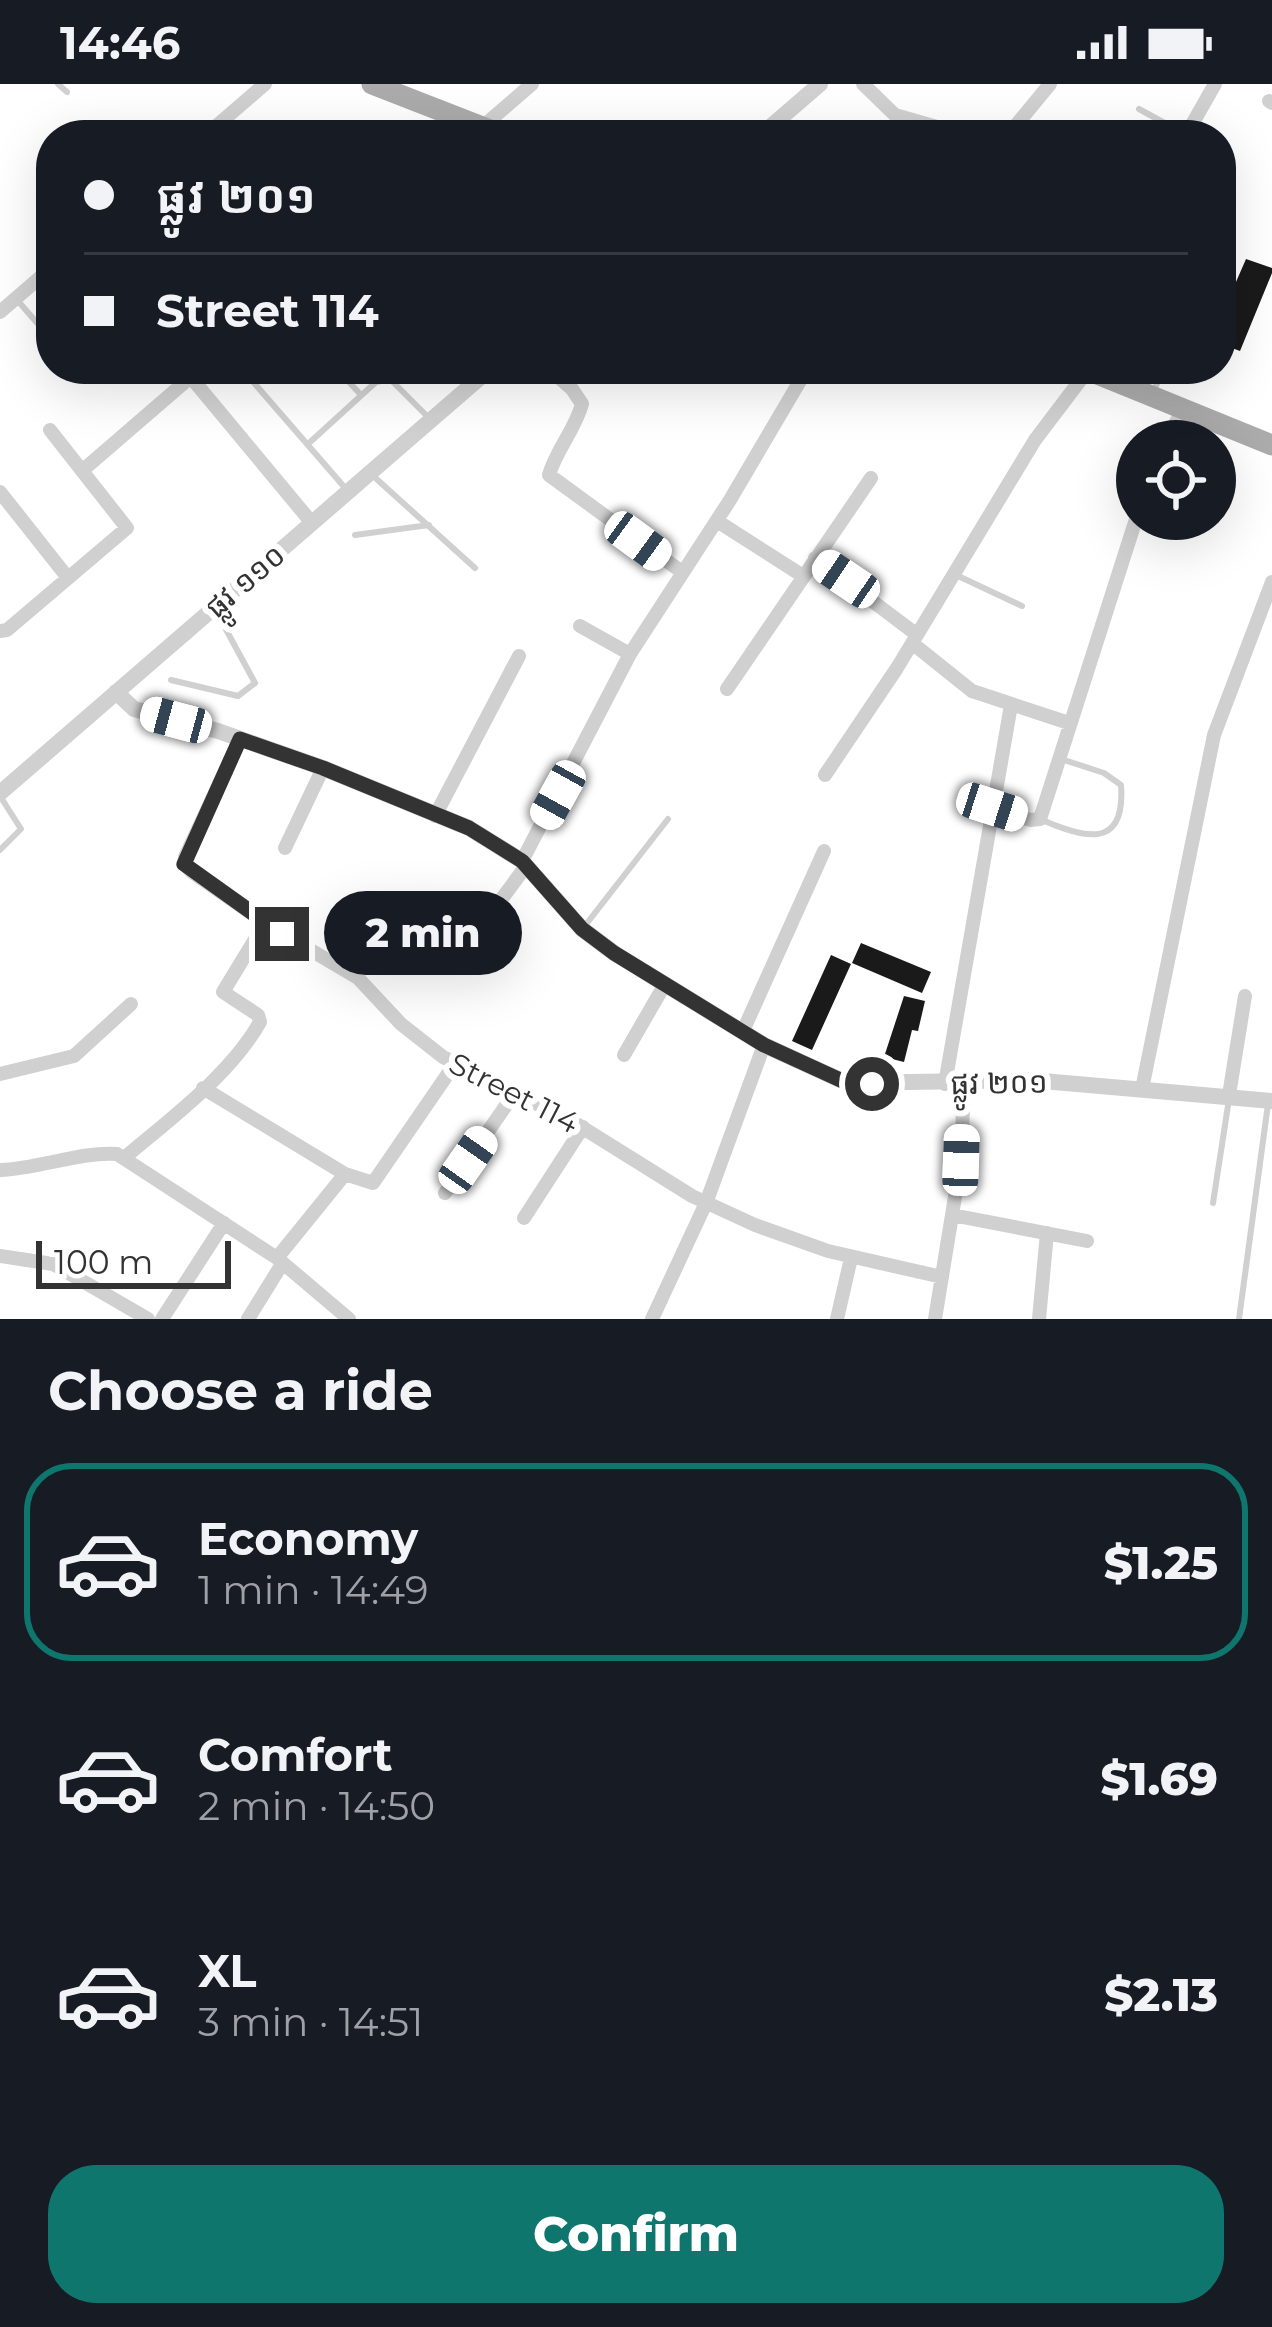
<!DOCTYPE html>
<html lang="en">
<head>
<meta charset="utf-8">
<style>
	body { margin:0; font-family:Montserrat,"Noto Sans Khmer",sans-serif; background:#20242c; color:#f1f3f6; height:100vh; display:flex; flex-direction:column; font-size:45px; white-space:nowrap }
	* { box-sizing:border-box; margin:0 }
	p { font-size:39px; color:#9ea1a6 }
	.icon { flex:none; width:66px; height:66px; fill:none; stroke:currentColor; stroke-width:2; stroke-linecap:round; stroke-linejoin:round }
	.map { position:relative; height:1235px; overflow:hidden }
	.sheet { display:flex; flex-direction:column; background:#171b24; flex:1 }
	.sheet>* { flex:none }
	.hud { position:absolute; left:36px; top:36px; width:1200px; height:264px; border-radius:48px; box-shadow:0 12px 48px #0002; display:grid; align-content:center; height:264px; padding:0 48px; background:#171b24 }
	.controls { position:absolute; left:1116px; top:336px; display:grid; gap:24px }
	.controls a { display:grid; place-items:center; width:120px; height:120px; border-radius:50%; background:#171b24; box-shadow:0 12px 48px #0002; font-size:60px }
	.scale { position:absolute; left:36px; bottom:30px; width:195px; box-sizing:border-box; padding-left:12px; border:6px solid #333; border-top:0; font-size:33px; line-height:42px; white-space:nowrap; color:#333; -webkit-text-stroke:9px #fff; paint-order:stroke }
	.end { position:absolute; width:54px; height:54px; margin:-27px; border:15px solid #333; background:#fff; box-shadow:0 0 0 6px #fff }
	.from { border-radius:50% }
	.bubble { position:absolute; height:84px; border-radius:42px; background:#171b24; box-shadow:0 12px 48px #0002; font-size:39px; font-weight:800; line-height:84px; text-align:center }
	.car { position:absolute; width:36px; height:72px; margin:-36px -18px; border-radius:15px; box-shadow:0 0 9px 3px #0007; background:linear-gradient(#fff 24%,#345 0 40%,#fff 0 76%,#345 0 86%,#fff 0) }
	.hud b { display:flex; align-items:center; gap:42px; height:114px; font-size:45px }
	.hud b+b { border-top:3px solid #363941 }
	.hud i { width:30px; height:30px; background:#f1f3f6 }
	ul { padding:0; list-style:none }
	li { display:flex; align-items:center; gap:36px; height:198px; margin:0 24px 18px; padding:0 24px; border:6px solid transparent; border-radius:48px }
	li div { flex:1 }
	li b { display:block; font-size:45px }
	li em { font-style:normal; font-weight:800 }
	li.current { border-color:#0f766e }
	li>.icon { width:108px; height:108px; stroke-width:1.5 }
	h2 { padding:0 48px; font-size:54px; line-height:144px }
	.action { display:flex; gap:24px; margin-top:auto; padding:24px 48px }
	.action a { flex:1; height:138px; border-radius:48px; background:#0f766e; color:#fff; font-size:48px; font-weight:800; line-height:138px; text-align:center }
	.status { display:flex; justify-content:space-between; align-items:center; height:84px; padding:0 60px; background:#171b24; direction:ltr }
	.status svg { height:33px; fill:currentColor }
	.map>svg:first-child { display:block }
</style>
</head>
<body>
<div class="status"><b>14:46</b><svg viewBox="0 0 49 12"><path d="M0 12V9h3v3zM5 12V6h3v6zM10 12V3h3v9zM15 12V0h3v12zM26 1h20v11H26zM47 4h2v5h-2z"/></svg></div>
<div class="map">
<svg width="1272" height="1235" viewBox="0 0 1272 1235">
	<rect width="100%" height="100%" fill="#fff"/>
	<path fill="#1a1a1a" d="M1246,175L1272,184V189L1240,267L1221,260L1225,223L1221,219L1224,212L1229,214Z
		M861,859L931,888L922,909L852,879Z
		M831,871L851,880L812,966L792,957Z
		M904,912L925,917L918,947L912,946L904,978L884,973Z"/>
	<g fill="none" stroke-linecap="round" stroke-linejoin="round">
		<path stroke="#d0d0d0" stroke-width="6" d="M58,0L67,8
			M1139,25L1183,49
			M18,217L51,255
			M242,285L346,405
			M337,285L361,311
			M1153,309L1163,285
			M308,360L376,298L390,295L427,332
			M371,390L475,484
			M355,451L429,441
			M956,491L1022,522
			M171,596L238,612L255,599L216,527
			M0,712L21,745L0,766
			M1040,735C1083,754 1126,767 1121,701L1104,689L1061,675
			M584,843L668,735
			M1213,1119L1229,1015
			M1239,1235L1268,1020"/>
		<path stroke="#d0d0d0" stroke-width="14" d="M863,0L895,31L965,51
			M1269,17L1272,19
			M206,51L265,0
			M473,51L532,0
			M1008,51L1050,0
			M1186,51L1215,0
			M0,228L51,184
			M184,285L312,439
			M549,285L572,305L582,320C575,346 556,366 549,391L682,488
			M1166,357L1183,325
			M83,386L200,285
			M0,408L68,494
			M717,437L803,492
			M815,474L916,550
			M580,542L630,570
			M0,547L7,546L127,444L50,346
			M912,559L972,607L1069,639
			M727,605L871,394
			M240,655L185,773L184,780L192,788L265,839L358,894L401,940L443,973L575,1039L692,1112L755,1141L828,1167L942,1193
			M825,691L897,584L1035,356L1088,286
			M992,723L1030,736L1040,735L1137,432
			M435,732L519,572
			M285,764L323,684
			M522,777L630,570L730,416L807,285
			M461,870L526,782
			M743,947L824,767
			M624,971L665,900
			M0,990L74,972L131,920
			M945,1000L1011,621
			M203,1004L345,1090L373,1099L454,981
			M1142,1005L1214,651L1272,498
			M1229,1011L1245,912
			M124,1074C170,1035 230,991 260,938L258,931L223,908L265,839
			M0,1086C38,1085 82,1067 117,1070L277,1174L349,1235
			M445,1109L514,1010
			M952,1131L1087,1157
			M524,1134L583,1043
			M0,1172L53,1180L148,1235
			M277,1174L345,1090
			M162,1235L224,1139
			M248,1235L282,1180
			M652,1235L706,1119L764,961
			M837,1235L851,1174
			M935,1235L961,1076L964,999
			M1039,1235L1047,1149"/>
		<path stroke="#d0d0d0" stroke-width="16" d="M761,51L820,0
			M116,608L134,625L218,647L323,684L469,744L522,777L582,845L614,869L764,961L847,999L1031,996L1272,1017
			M0,709L490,285"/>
		<path stroke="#ababab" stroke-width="21" d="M372,0L503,51
			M1085,285L1272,361"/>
	</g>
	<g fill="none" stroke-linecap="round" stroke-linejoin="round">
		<path stroke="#333" stroke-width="15" d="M282,850L184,780L240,655L323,684L469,744L522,777L582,845L614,869L764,961L847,999L872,1000"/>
	</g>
	<g text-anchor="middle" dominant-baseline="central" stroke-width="12" stroke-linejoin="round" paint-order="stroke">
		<g font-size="30" fill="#333" stroke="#fff">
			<text transform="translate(245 497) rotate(-41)">ផ្លូវ ១១០</text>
			<text transform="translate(999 999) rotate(-1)">ផ្លូវ ២០១</text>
			<text transform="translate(514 1009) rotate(27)">Street 114</text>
		</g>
	</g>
</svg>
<div class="controls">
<a><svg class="icon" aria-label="locate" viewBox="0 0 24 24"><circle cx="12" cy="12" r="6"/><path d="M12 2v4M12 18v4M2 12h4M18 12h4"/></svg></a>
</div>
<div class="scale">100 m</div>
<i class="end from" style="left:872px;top:1000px"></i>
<i class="end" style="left:282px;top:850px"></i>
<div class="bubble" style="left:324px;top:807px;width:198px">2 min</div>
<i class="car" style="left:638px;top:457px;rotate:126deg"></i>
<i class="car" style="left:846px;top:495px;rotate:304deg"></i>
<i class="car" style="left:176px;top:636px;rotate:285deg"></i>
<i class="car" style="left:558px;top:711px;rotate:209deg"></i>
<i class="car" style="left:992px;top:723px;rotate:108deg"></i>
<i class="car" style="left:468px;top:1076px;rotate:35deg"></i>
<i class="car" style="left:961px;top:1076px;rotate:2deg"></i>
<div class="hud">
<b><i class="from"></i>ផ្លូវ ២០១</b>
<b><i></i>Street 114</b>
</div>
</div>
<section class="sheet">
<h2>Choose a ride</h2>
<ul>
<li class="current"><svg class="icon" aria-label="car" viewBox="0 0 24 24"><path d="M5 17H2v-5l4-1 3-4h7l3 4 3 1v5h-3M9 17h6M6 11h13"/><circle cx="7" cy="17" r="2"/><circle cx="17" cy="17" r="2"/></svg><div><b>Economy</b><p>1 min · 14:49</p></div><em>$1.25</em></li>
<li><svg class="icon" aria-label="car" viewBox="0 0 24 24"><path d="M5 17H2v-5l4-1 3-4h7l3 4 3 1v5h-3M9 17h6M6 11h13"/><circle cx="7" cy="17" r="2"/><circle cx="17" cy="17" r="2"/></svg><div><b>Comfort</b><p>2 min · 14:50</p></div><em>$1.69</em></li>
<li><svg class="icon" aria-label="car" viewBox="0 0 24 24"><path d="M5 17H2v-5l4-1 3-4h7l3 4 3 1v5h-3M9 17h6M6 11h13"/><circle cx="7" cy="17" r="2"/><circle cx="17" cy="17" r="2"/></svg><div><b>XL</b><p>3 min · 14:51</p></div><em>$2.13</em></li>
</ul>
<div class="action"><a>Confirm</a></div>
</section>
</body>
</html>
